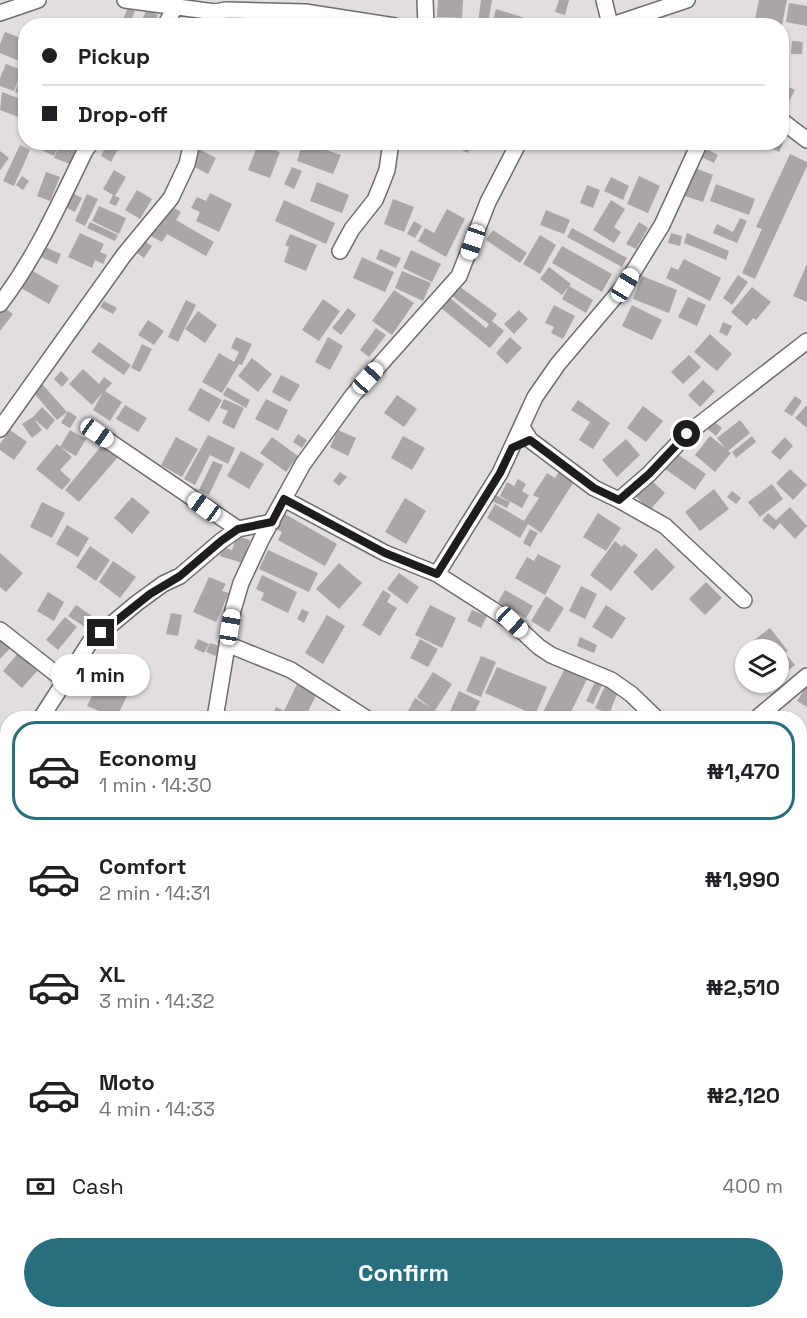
<!DOCTYPE html>
<html lang="en">
<head>
<meta charset="utf-8">
<style>
	body { margin:0; font-family:"Space Grotesk",sans-serif; background:#f6f6f6; color:#202124; height:100vh; display:flex; flex-direction:column; font-size:22px; white-space:nowrap }
	* { box-sizing:border-box; margin:0 }
	p { font-size:20px; color:#757577 }
	.icon { flex:none; width:33px; height:33px; fill:none; stroke:currentColor; stroke-width:2; stroke-linecap:round; stroke-linejoin:round }
	.map { position:relative; flex:1; overflow:hidden }
	.drawer { position:absolute; left:0px; top:711px; width:807px; height:608px; display:flex; flex-direction:column; background:#fff; border-radius:24px 24px 0 0; box-shadow:0 2px 4px #0004 }
	.drawer>* { flex:none }
	.banner { position:absolute; left:18px; top:18px; width:771px; height:132px; border-radius:24px; box-shadow:0 2px 4px #0004; display:grid; align-content:center; height:132px; padding:0 24px; background:#fff }
	.controls { position:absolute; left:735px; top:639px; display:grid; gap:12px }
	.controls a { display:grid; place-items:center; width:54px; height:54px; border-radius:50%; background:#fff; box-shadow:0 2px 4px #0004; font-size:30px }
	.end { position:absolute; width:27px; height:27px; margin:-14px; border:8px solid #1e1d1d; background:#fff; box-shadow:0 0 0 3px #fff }
	.from { border-radius:50% }
	.bubble { position:absolute; height:42px; border-radius:21px; background:#fff; box-shadow:0 2px 4px #0004; font-size:20px; font-weight:700; line-height:42px; text-align:center }
	.car { position:absolute; width:18px; height:36px; margin:-18px -9px; border-radius:8px; box-shadow:0 0 4px 2px #0007; background:linear-gradient(#fff 24%,#345 0 40%,#fff 0 76%,#345 0 86%,#fff 0) }
	.banner b { display:flex; align-items:center; gap:21px; height:57px; font-size:22px }
	.banner b+b { border-top:2px solid #e0e0e0 }
	.banner i { width:15px; height:15px; background:#202124 }
	ul { padding:10px 0 0; list-style:none }
	li { display:flex; align-items:center; gap:18px; height:99px; margin:0 12px 9px; padding:0 12px; border:3px solid transparent; border-radius:24px }
	li div { flex:1 }
	li b { display:block; font-size:22px }
	li em { font-style:normal; font-weight:700 }
	li.selected { border-color:#296e7e }
	li>.icon { width:54px; height:54px; stroke-width:1.5 }
	.pay { display:flex; align-items:center; gap:15px; height:66px; padding:0 24px; font-size:22px }
	.pay p { margin-inline-start:auto }
	.button { display:flex; gap:12px; margin-top:auto; padding:12px 24px }
	.button a { flex:1; height:69px; border-radius:36px; background:#296e7e; color:#fff; font-size:24px; font-weight:700; line-height:69px; text-align:center }
	.map>svg:first-child { display:block }
</style>
</head>
<body>
<div class="map">
<svg width="807" height="1318" viewBox="0 0 807 1318">
	<rect width="100%" height="100%" fill="#e2dedd"/>
	<path fill="#a9a6a5" d="M438,0H463L462,18L437,17Z
		M481,0H492L488,24L478,22Z
		M559,0H569L565,15L555,12Z
		M759,0H787L782,25L755,19Z
		M789,3L807,6V26L786,22Z
		M128,8L135,11L132,18L140,21L138,26H120Z
		M147,9L158,15L153,26H139Z
		M496,9L548,25V26H500L492,23Z
		M253,16L281,22L280,26H252Z
		M5,32L26,40V67L23,65L24,63L0,53V44Z
		M792,41L803,42L802,54H791Z
		M6,64L22,70L14,91L0,86V78Z
		M23,71L26,72V96L15,92Z
		M782,84L795,90L787,105L782,102Z
		M2,92L26,101V120L0,110Z
		M782,126L789,130L779,152L758,142H782Z
		M25,142H59L54,156Z
		M60,142H78L70,164L54,158Z
		M108,142H122L111,162L101,156Z
		M303,142L341,155L333,174L297,161Z
		M460,142H472L468,153L457,148Z
		M656,142H678L675,151Z
		M258,144L280,152L270,178L248,170Z
		M20,145L30,150L14,186L3,181Z
		M703,147L718,155L714,163L699,156Z
		M199,149L216,158L208,174L191,165Z
		M0,151L9,158L0,170Z
		M790,154L807,162V166L755,279L742,273L762,229L756,227Z
		M292,167L302,171L294,189L284,184Z
		M695,168L713,175L703,202L685,196Z
		M114,170L126,177L115,196L120,198L116,206L109,203L113,195L103,189Z
		M46,172L60,177L50,201L37,196Z
		M22,176L29,181L23,190L16,185Z
		M639,176L660,186L648,213L627,204Z
		M611,177L629,186L623,200L604,191Z
		M317,182L349,195L342,213L310,201Z
		M716,184L755,199L749,215L710,201Z
		M587,185L600,190L593,208L580,203Z
		M137,190L152,199L140,219L125,210Z
		M72,193L82,198L75,212L65,207Z
		M210,193L232,204L219,232L196,221L200,212L191,208L197,197L206,201Z
		M87,194L98,199L85,226L75,221Z
		M393,199L414,207L404,232L384,224Z
		M284,200L335,223L326,244L275,221Z
		M611,200L625,209L614,227L621,232L614,243L593,230Z
		M99,206L126,218L119,234L92,221Z
		M171,206L181,212L176,220L214,242L206,256L167,234L162,242L151,236L156,228L158,229Z
		M447,209L465,219L446,257L418,241L425,228L434,233Z
		M546,210L570,220L564,234L540,225Z
		M740,218L747,221L737,243L713,233L717,224L733,232Z
		M414,221L422,226L415,238L407,234Z
		M90,222L118,235L115,241L87,228Z
		M639,222L648,228L636,249L626,244Z
		M572,228L627,258L622,267L567,237Z
		M493,230L527,253L520,263L486,240Z
		M80,233L104,244L100,252L107,255L103,264L95,260L92,268L68,257Z
		M671,233L682,236L680,246L668,243Z
		M687,233L729,251L726,260L684,243Z
		M290,234L317,245L306,271L284,262L289,247L285,245Z
		M540,235L556,245L540,274L523,264Z
		M145,241L152,246L144,258L137,253Z
		M562,246L612,274L602,292L552,263Z
		M45,247L61,254L57,264L41,257Z
		M380,249L401,258L396,268L376,259Z
		M411,250L441,264L432,282L403,268Z
		M362,257L394,272L385,292L353,278Z
		M684,259L721,278L710,301L666,278L671,267L678,270Z
		M807,264V302L793,296Z
		M549,267L571,284L562,295L540,279Z
		M29,269L59,286L49,304L19,287Z
		M402,271L431,283L423,301L395,288Z
		M738,275L748,282L732,305L723,298Z
		M642,276L677,290L669,313L633,299Z
		M459,286L497,314L492,321L504,331L490,348L441,308L450,298L486,328L489,324L452,296Z
		M569,286L593,300L586,313L562,299Z
		M752,287L771,302L756,320L753,318L747,326L731,312Z
		M394,290L414,303L392,335L372,321Z
		M688,297L706,305L697,326L678,317Z
		M323,299L340,311L319,341L302,330Z
		M186,300L196,305L178,342L168,337Z
		M104,301L117,308L113,314L100,307Z
		M554,305L575,316L563,339L551,333L554,327L545,323Z
		M632,305L662,320L652,340L622,326Z
		M2,306L13,314L0,331V309Z
		M348,308L356,315L341,335L332,328Z
		M519,310L528,319L514,334L504,324Z
		M198,311L217,325L205,343L185,329Z
		M148,320L164,331L154,345L138,335Z
		M723,322L732,326L727,336L719,332Z
		M376,328L386,335L369,357L360,350Z
		M710,334L732,354L717,371L694,352Z
		M236,337L252,344L242,365L239,364L222,393L202,382L219,353L234,362L239,352L231,348Z
		M328,337L343,346L330,370L315,362Z
		M510,337L522,348L507,364L496,353Z
		M99,342L131,365L124,375L91,352Z
		M142,344L152,349L140,372L131,368Z
		M689,355L701,367L683,384L671,372Z
		M252,358L272,374L258,392L238,376Z
		M83,369L99,384L104,377L112,383L105,391L122,402L110,421L93,410L103,392L92,405L69,384Z
		M61,371L69,379L62,387L54,379Z
		M281,375L300,385L290,402L272,392Z
		M703,380L715,391L700,407L688,395Z
		M42,384L67,412L57,420L33,392Z
		M227,387L250,400L246,408L223,395Z
		M200,388L222,400L209,422L188,410Z
		M397,395L417,409L404,427L384,413Z
		M795,396L802,401L792,416L784,411Z
		M224,399L244,408L234,429L222,423L228,411L220,408Z
		M266,399L288,410L278,431L255,419Z
		M578,400L610,423L593,449L579,440L590,422L571,410Z
		M125,405L147,418L138,432L116,419Z
		M807,405V428L795,418Z
		M643,406L663,421L646,442L627,428Z
		M42,407L55,420L47,430L34,419L42,430L32,438L22,424L33,417Z
		M68,411L77,417L70,428L61,423Z
		M711,419L722,428L716,436L705,427Z
		M740,420L750,433L728,451L731,453L715,472L695,455L710,436L725,448L717,438Z
		M10,430L27,442L14,460L0,450V444Z
		M70,430L86,439L76,456L60,447Z
		M338,430L356,438L348,456L330,447Z
		M298,434L307,440L302,448L293,442Z
		M208,435L235,448L228,464L210,455L195,485L184,479Z
		M403,436L425,448L412,470L391,458Z
		M752,436L756,442L736,458L732,452Z
		M176,437L198,449L182,477L161,465Z
		M272,437L298,456L286,472L260,453Z
		M785,437L793,446L780,460L771,452Z
		M626,439L640,455L617,477L602,460Z
		M57,444L72,457L60,470L71,480L62,490L36,469Z
		M103,444L118,457L79,502L65,490Z
		M241,451L264,464L249,489L227,476Z
		M676,453L706,474L695,490L665,469Z
		M213,461L223,465L209,495L199,490Z
		M562,467L577,477L541,533L528,524L520,538L487,518L495,504L524,521L539,498L533,495L547,473L555,478Z
		M790,469L807,485L793,500L776,483Z
		M340,472L347,477L339,486L333,481Z
		M648,477L665,493L650,510L632,493Z
		M518,479L526,484L522,491L529,495L522,508L500,496L507,482L514,486Z
		M772,484L783,499L760,517L748,502Z
		M714,489L729,509L700,531L685,512Z
		M732,491L741,498L736,504L727,497Z
		M495,495L510,502L507,508L492,501Z
		M132,497L150,512L132,534L114,518Z
		M405,498L426,511L406,544L385,532Z
		M42,502L65,513L52,538L30,527Z
		M790,507L807,526L795,539L780,523L774,530L762,520L768,513L776,520Z
		M598,513L621,528L606,551L583,537Z
		M285,514L337,544L325,566L278,540L282,532L276,529Z
		M67,525L89,538L78,557L56,544Z
		M530,529L538,533L530,547L523,543Z
		M237,536L250,540L242,563L220,556L223,547L232,550Z
		M615,541L622,547L624,544L638,555L611,591L590,575Z
		M90,546L110,560L96,581L76,567Z
		M656,548L675,567L652,591L633,572Z
		M268,550L318,573L309,592L259,569Z
		M0,553L23,573L6,592L0,587Z
		M538,554L561,566L545,595L515,578L527,557L534,561Z
		M113,561L136,577L120,598L99,582Z
		M339,563L362,583L339,609L316,589Z
		M399,573L419,587L407,604L387,589Z
		M262,575L297,592L288,613L261,600L264,593L256,589Z
		M209,577L226,584L222,591L229,593L216,622L193,612Z
		M706,582L722,598L705,615L689,599Z
		M581,586L597,594L585,619L569,611Z
		M383,590L391,595L387,602L397,608L380,636L362,625Z
		M505,590L533,606L526,618L498,602Z
		M48,592L64,602L54,621L37,611Z
		M546,596L564,608L549,632L531,621Z
		M76,605L95,618L88,629L68,616Z
		M430,605L456,618L442,648L415,635Z
		M606,605L626,618L612,639L592,627Z
		M302,609L309,612L304,623L297,619Z
		M472,610L487,616L481,628L467,621Z
		M171,613L182,615L178,636L166,634Z
		M327,615L345,626L323,664L305,653Z
		M65,617L77,627L58,650L46,640Z
		M770,628L788,651L785,653L795,665L778,678V650H747L745,647Z
		M0,633L13,645L0,659Z
		M580,637L597,645L594,653L577,646Z
		M198,639L209,644L204,653L194,648Z
		M420,639L438,649L428,667L410,658Z
		M210,643L220,646L216,656L206,652Z
		M19,652L38,670L22,688L3,671Z
		M481,656L496,662L481,697L466,691Z
		M568,662L590,673L568,718H540Z
		M497,667L547,687L535,715L485,693Z
		M433,672L452,684L430,718H404L415,698L431,708L417,697Z
		M596,680L603,683L593,704L586,701Z
		M297,684L317,693L305,718H300L286,712L283,718H271L276,707L284,711Z
		M807,685V707L797,701Z
		M97,686L106,690L108,687L127,696L116,718L87,706Z
		M605,686L618,692L609,714L595,708Z
		M459,691L480,701L472,718H447Z
		M807,746V779L800,772V754Z
		M801,872L807,875V890L800,886Z
		M800,1016L807,1019V1044L800,1041Z
		M800,1077L807,1079V1086L800,1107Z
		M424,1311H459L456,1318H427L422,1316Z
		M563,1311H586L582,1318H560Z
		M640,1311H657L652,1318H643L638,1315Z"/>
	<g fill="none" stroke-linecap="round" stroke-linejoin="round">
		<g stroke="#6f6c6b" stroke-width="18">
			<path id="minor" d="M125,0L215,12
				M425,0L426,26
				M604,0L610,24
				M0,13L38,0
				M165,26L175,7
				M212,26L215,12L226,10L305,12L395,26
				M609,26L687,0
				M782,121L807,140
				M340,251L352,229L375,200L380,188L387,170L391,142
				M0,304C36,257 59,204 85,151L91,142
				M522,427L530,440L594,488L619,500L665,526L744,600
				M0,429L124,255L171,198L187,164L192,142
				M97,433L238,529
				M284,499L385,553L437,574L500,473L535,397L558,364L625,285L662,225L700,142
				M619,500L649,474L687,434L807,341
				M437,574L512,622L539,647L551,655L611,680L631,694L656,718
				M0,630L65,681
				M227,644L291,670L366,718
				M41,718L90,642L137,603L163,584L180,576L221,541L238,529L272,522
				M215,718L233,610L241,583L261,540L303,464L353,395L459,276L488,202L519,142
				M757,718L807,676
				M0,810L8,793
				M800,832L807,822
				M800,1195L807,1177
				M0,1275L8,1252
				M491,1311L509,1318
				M145,1318L148,1311
				M276,1318L280,1311
				M540,1318L546,1311
				M752,1318L755,1311"/>
		</g>
		<use href="#minor" stroke="#fff" stroke-width="15"/>
	</g>
	<g fill="none" stroke-linecap="round" stroke-linejoin="round">
		<path stroke="#1e1d1d" stroke-width="8" d="M101,633L150,594L180,576L221,541L238,529L272,522L284,499L385,553L437,574L500,473L512,448L530,440L594,488L619,500L649,474L687,434"/>
	</g>
</svg>
<div class="controls">
<a><svg class="icon" aria-label="layers" viewBox="0 0 24 24"><path d="M12 4l9 5-9 5-9-5zM3 14l9 5 9-5"/></svg></a>
</div>
<i class="end from" style="left:687px;top:434px"></i>
<i class="end" style="left:101px;top:633px"></i>
<div class="bubble" style="left:51px;top:654px;width:99px">1 min</div>
<i class="car" style="left:473px;top:242px;rotate:199deg"></i>
<i class="car" style="left:625px;top:285px;rotate:31deg"></i>
<i class="car" style="left:368px;top:378px;rotate:42deg"></i>
<i class="car" style="left:97px;top:433px;rotate:125deg"></i>
<i class="car" style="left:204px;top:507px;rotate:306deg"></i>
<i class="car" style="left:512px;top:622px;rotate:133deg"></i>
<i class="car" style="left:230px;top:627px;rotate:9deg"></i>
<div class="banner">
<b><i class="from"></i>Pickup</b>
<b><i></i>Drop-off</b>
</div>
<section class="drawer">
<ul>
<li class="selected"><svg class="icon" aria-label="car" viewBox="0 0 24 24"><path d="M5 17H2v-5l4-1 3-4h7l3 4 3 1v5h-3M9 17h6M6 11h13"/><circle cx="7" cy="17" r="2"/><circle cx="17" cy="17" r="2"/></svg><div><b>Economy</b><p>1 min · 14:30</p></div><em>₦1,470</em></li>
<li><svg class="icon" aria-label="car" viewBox="0 0 24 24"><path d="M5 17H2v-5l4-1 3-4h7l3 4 3 1v5h-3M9 17h6M6 11h13"/><circle cx="7" cy="17" r="2"/><circle cx="17" cy="17" r="2"/></svg><div><b>Comfort</b><p>2 min · 14:31</p></div><em>₦1,990</em></li>
<li><svg class="icon" aria-label="car" viewBox="0 0 24 24"><path d="M5 17H2v-5l4-1 3-4h7l3 4 3 1v5h-3M9 17h6M6 11h13"/><circle cx="7" cy="17" r="2"/><circle cx="17" cy="17" r="2"/></svg><div><b>XL</b><p>3 min · 14:32</p></div><em>₦2,510</em></li>
<li><svg class="icon" aria-label="car" viewBox="0 0 24 24"><path d="M5 17H2v-5l4-1 3-4h7l3 4 3 1v5h-3M9 17h6M6 11h13"/><circle cx="7" cy="17" r="2"/><circle cx="17" cy="17" r="2"/></svg><div><b>Moto</b><p>4 min · 14:33</p></div><em>₦2,120</em></li>
</ul>
<div class="pay"><svg class="icon" aria-label="cash" viewBox="0 0 24 24"><path d="M3 7h18v10H3z"/><circle cx="12" cy="12" r="2"/></svg>Cash<p>400 m</p></div>
<div class="button"><a>Confirm</a></div>
</section>
</div>
</body>
</html>
